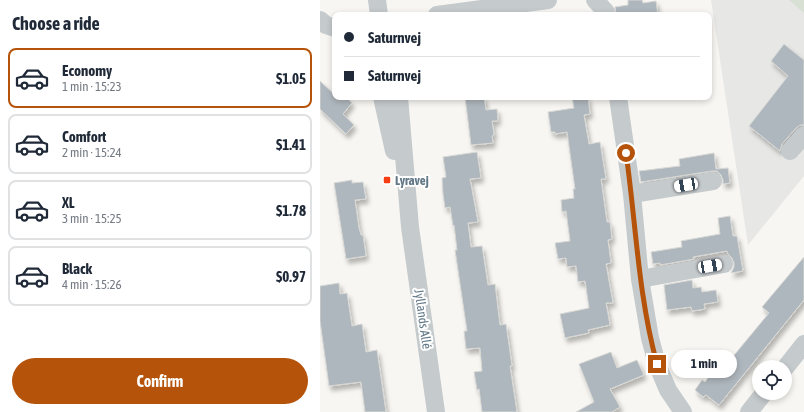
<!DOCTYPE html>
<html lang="en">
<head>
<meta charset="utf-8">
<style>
	body { margin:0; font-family:"Asap Condensed",sans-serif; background:#f2f2f3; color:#1f2937; height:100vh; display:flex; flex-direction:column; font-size:15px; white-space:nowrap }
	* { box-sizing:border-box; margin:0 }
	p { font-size:13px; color:#747a83 }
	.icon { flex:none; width:22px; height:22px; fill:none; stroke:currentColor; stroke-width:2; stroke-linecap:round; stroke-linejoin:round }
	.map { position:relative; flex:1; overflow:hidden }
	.side { display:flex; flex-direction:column; background:#fff; width:320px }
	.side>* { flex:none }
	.banner { position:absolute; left:12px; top:12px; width:380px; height:88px; border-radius:8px; box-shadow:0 2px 6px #0003; display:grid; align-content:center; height:88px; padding:0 12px; background:#fff }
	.buttons { position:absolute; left:432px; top:360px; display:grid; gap:8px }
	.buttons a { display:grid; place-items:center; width:40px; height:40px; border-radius:50%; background:#fff; box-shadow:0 2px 6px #0003; font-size:20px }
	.end { position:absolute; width:18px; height:18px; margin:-9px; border:5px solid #b45309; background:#fff; box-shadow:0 0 0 2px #fff }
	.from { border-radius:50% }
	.bubble { position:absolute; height:28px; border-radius:14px; background:#fff; box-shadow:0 2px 6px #0003; font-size:13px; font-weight:700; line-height:28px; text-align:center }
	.car { position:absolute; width:12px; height:24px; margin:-12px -6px; border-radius:5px; box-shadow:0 0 3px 1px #0007; background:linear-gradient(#fff 24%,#345 0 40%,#fff 0 76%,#345 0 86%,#fff 0) }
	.banner b { display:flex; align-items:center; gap:14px; height:38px; font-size:15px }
	.banner b+b { border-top:1px solid #e0e1e3 }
	.banner i { width:10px; height:10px; background:#1f2937 }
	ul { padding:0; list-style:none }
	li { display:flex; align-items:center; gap:12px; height:60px; margin:0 8px 6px; padding:0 4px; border:2px solid #e0e1e3; border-radius:8px }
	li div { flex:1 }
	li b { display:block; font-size:15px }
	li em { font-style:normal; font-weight:700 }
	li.current { border-color:#b45309 }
	li>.icon { width:36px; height:36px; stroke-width:1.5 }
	h2 { padding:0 12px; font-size:18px; line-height:48px }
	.action { display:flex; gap:8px; margin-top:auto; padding:8px 12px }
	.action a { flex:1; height:46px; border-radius:24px; background:#b45309; color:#fff; font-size:16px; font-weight:700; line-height:46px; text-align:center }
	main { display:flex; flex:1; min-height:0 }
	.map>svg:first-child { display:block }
</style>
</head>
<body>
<main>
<section class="side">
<h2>Choose a ride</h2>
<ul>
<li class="current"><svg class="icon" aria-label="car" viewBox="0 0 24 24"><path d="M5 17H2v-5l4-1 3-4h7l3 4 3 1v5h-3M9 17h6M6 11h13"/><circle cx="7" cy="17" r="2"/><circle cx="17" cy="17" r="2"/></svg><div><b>Economy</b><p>1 min · 15:23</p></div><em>$1.05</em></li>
<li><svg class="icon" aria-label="car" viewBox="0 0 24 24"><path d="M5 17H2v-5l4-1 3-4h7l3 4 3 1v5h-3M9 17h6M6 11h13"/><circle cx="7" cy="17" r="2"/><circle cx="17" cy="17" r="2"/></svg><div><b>Comfort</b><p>2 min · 15:24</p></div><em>$1.41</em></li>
<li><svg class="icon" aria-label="car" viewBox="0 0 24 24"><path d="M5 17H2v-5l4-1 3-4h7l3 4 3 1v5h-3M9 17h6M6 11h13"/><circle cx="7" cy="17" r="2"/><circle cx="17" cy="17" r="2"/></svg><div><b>XL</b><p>3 min · 15:25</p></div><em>$1.78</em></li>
<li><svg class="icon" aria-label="car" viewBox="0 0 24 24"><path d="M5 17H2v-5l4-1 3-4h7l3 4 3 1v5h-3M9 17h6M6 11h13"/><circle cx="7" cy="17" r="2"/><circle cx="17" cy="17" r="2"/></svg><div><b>Black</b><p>4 min · 15:26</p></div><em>$0.97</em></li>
</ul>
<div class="action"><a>Confirm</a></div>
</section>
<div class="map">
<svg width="484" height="412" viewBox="0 0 484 412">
	<defs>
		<filter id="shadow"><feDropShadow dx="2.5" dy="4.5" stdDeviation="2" flood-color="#0004"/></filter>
	</defs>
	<rect width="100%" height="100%" fill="#f7f6f2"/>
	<path fill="#e7e8e6" d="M391,0H484V176L428,245Z"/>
	<path fill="#d8dfd3" d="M469,0H484V13Z"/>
	<path fill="#aeb7bd" stroke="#d8d8d5" filter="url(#shadow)" d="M308,0H322L323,3L336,1L338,15H296L295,7L308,5Z
		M464,44L484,60V125H480L476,128L462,144L460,151L429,126L468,76L451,61Z
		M0,81L15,95V97H26L32,103L23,114L34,125L26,134L0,109Z
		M145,97H164L166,110L177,109L178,121H172L174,135L172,136L173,143L151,145Z
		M252,97H268L270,114L264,115L269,144L280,142L286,179H281L287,222H290L292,239L288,240L291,263L286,264L293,303H286L290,325L268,330L269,333L245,338L240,314L269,308L265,281L258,282L256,266L247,267L246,258L238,259L235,243L250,241L246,211L242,212L241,200L254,198L253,189H255L247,132L235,134V132H231L228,112L254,108Z
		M157,152L161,178L150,179L158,222L148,223L151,247L162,246L168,285L175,284L180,325L186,324L192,366H190L197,412H162L159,389L157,390L154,372L162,371L160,348L146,349L144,331H147L135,250H137L134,225L133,226L130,207L125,208L123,194L122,178L126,177L123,157Z
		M394,153L396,169L408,168L410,183L403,184V180L401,175L397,171H392L321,182L319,171L360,166L359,159Z
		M32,180V183L43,182L46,199L35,200L39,228L41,235H43L46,256L26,259L14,183Z
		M410,216L413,236H417L423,271L411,273L414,267V263L412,258L408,254L407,251L373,257L374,259L340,265V263L333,264L331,252L362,247L361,241L400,234L398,218Z
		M484,257V300L399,405L386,395L383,397L375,390L382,380L385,382L401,360L406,365L449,313L442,307Z
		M372,280L373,288L381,287L382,292L396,290L398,302L384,304L385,309L372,311L371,307L347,310L344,285Z
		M19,283L20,294L27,293L32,326L42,324L46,352L57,350L66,412H45L41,382L9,386L0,321V286Z
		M291,352L297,368L317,360L324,375L290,389L300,407L292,412H256L274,402L259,364Z"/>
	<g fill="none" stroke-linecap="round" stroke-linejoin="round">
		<path stroke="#c5cacd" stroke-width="18" d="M57,0L59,15
			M275,0L286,12V15
			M117,15L228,0
			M0,20L6,25L15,28
			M62,97L74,151
			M79,97L90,227L116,412
			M298,97L312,194L320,279L330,338L337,364L348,390L363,412
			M470,151L484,135
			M312,194L393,181
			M320,279L404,264
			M465,368L484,344
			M429,412L444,393"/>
	</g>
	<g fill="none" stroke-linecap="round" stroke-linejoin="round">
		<path stroke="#b45309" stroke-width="5" d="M306,153C316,223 318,295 337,364"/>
	</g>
	<rect fill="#f53e14" stroke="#fff" stroke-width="1.5" x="63" y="176" width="8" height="8" rx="2"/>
	<g text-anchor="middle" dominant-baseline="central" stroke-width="4" stroke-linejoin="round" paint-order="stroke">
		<g font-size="13" font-weight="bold" fill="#627887" stroke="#fff" text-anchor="start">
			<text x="75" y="180">Lyravej</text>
		</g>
		<g font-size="13" fill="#627887" stroke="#fff">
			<text transform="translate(103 319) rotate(82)">Jyllands Allé</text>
		</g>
	</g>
</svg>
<div class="buttons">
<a><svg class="icon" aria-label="locate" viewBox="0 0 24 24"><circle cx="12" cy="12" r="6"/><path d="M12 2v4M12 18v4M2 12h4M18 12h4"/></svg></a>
</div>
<i class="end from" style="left:306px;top:153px"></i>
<i class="end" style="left:337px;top:364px"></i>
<div class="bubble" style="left:351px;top:350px;width:66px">1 min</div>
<i class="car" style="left:366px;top:185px;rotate:260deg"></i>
<i class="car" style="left:390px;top:266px;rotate:80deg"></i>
<div class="banner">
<b><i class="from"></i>Saturnvej</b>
<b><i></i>Saturnvej</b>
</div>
</div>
</main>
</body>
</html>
